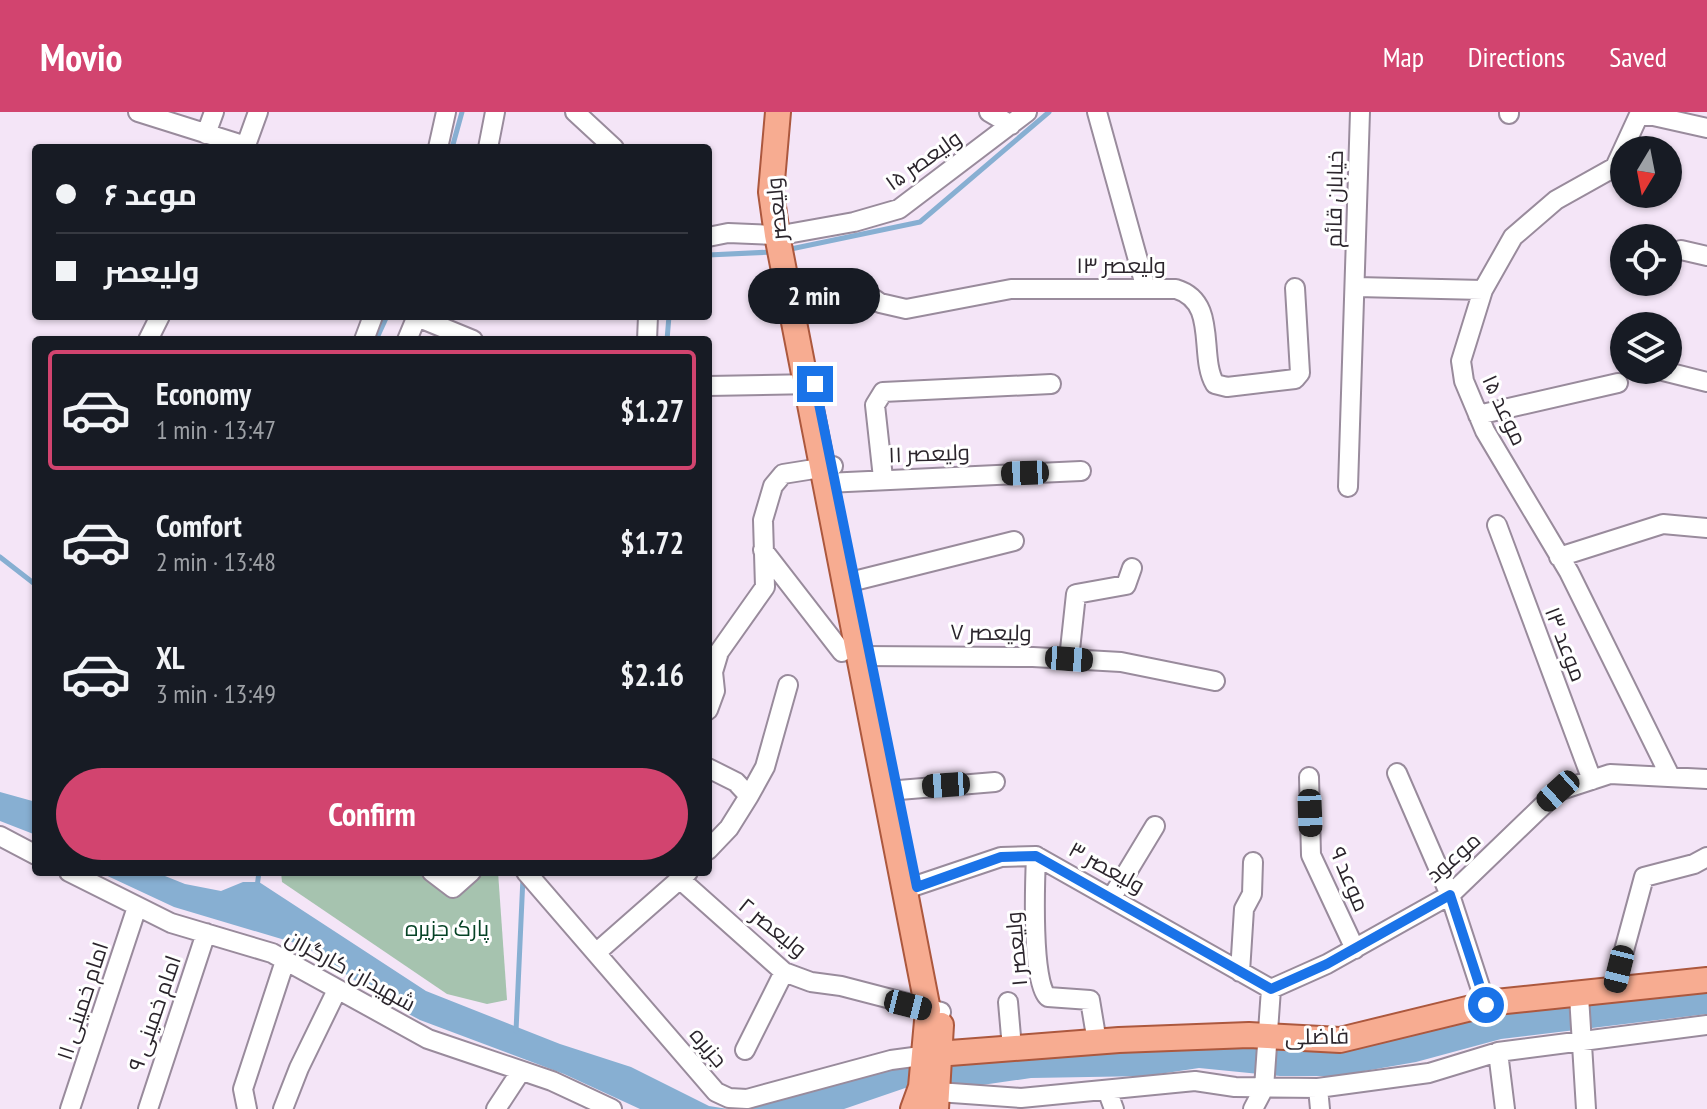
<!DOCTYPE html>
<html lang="en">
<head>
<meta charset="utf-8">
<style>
	body { margin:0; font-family:"PT Sans Narrow",Cairo,sans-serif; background:#20242c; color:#f1f3f6; height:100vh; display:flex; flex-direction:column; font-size:30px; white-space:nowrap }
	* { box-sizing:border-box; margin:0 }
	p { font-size:26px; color:#9ea1a6 }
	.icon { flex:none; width:44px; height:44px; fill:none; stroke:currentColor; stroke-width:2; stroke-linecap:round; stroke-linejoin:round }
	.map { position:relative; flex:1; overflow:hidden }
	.details { position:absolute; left:32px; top:224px; width:680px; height:540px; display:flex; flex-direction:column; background:#171b24; border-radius:8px; box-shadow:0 2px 6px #0004 }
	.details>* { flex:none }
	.top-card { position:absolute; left:32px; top:32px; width:680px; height:176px; border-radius:8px; box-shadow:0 2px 6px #0004; display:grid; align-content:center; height:176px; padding:0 24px; background:#171b24 }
	.needle { width:52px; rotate:190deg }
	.controls { position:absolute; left:1610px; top:24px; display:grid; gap:16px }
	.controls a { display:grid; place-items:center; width:72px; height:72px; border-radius:50%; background:#171b24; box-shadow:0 2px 6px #0004; font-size:40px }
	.end { position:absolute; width:36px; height:36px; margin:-18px; border:10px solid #1a73e8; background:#fff; box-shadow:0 0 0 4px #fff }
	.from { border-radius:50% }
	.bubble { position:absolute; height:56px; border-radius:28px; background:#171b24; box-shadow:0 2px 6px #0004; font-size:26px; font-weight:800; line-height:56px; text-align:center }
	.car { position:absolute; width:24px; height:48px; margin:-24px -12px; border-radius:10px; box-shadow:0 0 6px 2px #0007; background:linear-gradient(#222 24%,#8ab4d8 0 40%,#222 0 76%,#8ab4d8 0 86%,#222 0) }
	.top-card b { display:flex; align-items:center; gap:28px; height:76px; font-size:30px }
	.top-card b+b { border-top:2px solid #363941 }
	.top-card i { width:20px; height:20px; background:#f1f3f6 }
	ul { padding:14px 0 0; list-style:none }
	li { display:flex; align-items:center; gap:24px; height:120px; margin:0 16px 12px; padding:0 8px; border:4px solid transparent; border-radius:8px }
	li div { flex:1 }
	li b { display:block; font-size:30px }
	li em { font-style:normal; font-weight:800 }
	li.selected { border-color:#d2446f }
	li>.icon { width:72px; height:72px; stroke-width:1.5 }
	.primary-button { display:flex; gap:16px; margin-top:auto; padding:16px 24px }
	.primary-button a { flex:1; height:92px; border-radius:48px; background:#d2446f; color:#fff; font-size:32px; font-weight:800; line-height:92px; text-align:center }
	header { display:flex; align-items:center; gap:48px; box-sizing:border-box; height:112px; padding:0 40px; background:#d2446f; color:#fff }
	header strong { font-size:38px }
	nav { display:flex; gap:44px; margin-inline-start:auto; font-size:28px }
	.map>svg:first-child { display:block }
</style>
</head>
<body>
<header>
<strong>Movio</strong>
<nav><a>Map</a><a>Directions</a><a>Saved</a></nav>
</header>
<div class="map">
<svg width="1707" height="997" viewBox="0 0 1707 997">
	<rect width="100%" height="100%" fill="#f4e5f7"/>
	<path fill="#a6c3af" d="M281,760H498L507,888L487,892L447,882L282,770Z"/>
	<path fill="#87afd2" d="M0,680L36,690V723L0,709Z
		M99,760H155L185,772L221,779L243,770H259L426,879L560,932L631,955L709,994L728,997H640L564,962L420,908L386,890L305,834L174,795Z
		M1707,878V902L1501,927L1416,950L1336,964H1280L1199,956L1146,964L1031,966L975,974L957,971L914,973L844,997H750L822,973L907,951L1209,932L1490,898Z"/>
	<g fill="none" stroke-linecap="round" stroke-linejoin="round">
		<path stroke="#87afd2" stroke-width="5" d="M452,36L462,0
			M786,138L920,110L1049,0
			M708,143L772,140
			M376,228L387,204
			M667,228L669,204
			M0,445L36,473
			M257,775L259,760
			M516,919L523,765"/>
		<g stroke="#998b9c" stroke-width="22">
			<path id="minor" d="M138,0L246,34
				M575,0L614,36
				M989,0L1011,13
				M1097,0L1146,177
				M1509,0V2
				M206,22L214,0
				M245,36L258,0
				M438,36L446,0
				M488,36L495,0
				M787,122L854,110L899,97L1027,0
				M708,125L728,121L777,123
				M1681,138L1707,144
				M1357,175L1483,178
				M789,184L844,173L863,179L880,191L906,197L1011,177H1176C1219,190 1198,244 1215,272L1227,275L1295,267L1300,261L1295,176
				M417,205L473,228
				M148,228L160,204
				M364,228L373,204
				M407,228L417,204
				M647,228L648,204
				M1659,258L1707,270
				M708,274L815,272
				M1478,303L1618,271
				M883,366L875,293L883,280L1051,272
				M826,371L1081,359
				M1348,375L1360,0
				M1497,413L1592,668
				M763,438L842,540
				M1559,445L1663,412L1707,416
				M846,471L1014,429
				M860,544L1033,545L1121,550L1215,569
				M1069,547L1076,482L1126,473L1132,456
				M708,598L715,579L713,560L719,540L765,475L763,408L773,374L783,362L833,354
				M708,656L736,670L749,684L729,716L708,738
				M1397,661L1450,783L1486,893
				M1670,664L1569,460L1485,319L1464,269L1461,249L1483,178L1513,125L1556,88L1615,55L1638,5L1649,3L1707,16
				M1309,665L1311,743L1355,837
				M887,679L995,670
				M749,684L765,655L788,573
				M0,724L36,743
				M1036,744C1035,768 1031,873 1048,885L1090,888L1097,930
				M69,760L171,811L272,841L428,927L552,969L612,997
				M432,760L453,776L471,760
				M526,760L716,980L729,986L747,987L891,948L921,944
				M684,765L683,770L784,860L811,870L841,874L941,900
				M906,777L1001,745L1036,744L1271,877
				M1112,785L1155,714
				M597,840L688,760
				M1240,860L1244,797L1252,782L1253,750
				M1613,879L1644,765L1694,752L1707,745
				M1579,884L1586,997
				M1008,890L1012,936
				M745,938L784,860
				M1498,940L1505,997
				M1318,976L1320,997
				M1107,978L1114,997
				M938,980L1021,986L1195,969L1235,975L1318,976L1429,961L1498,940L1707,913
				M70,997L137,795
				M148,997L206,821
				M247,997L243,977L285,849
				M283,997L299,956L337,878
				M496,997L521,959
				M1253,997L1264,976L1271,877L1327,852L1450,783L1558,679L1610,662L1707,667"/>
		</g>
		<g stroke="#ac583e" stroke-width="28">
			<path id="major" d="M778,0L771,80L777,123L928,898L921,975L913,997
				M924,943L1119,928L1249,923L1340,928L1496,890L1707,868
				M936,997L941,913"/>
		</g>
		<use href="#minor" stroke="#fff" stroke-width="18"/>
		<use href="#major" stroke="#f7ac91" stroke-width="24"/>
	</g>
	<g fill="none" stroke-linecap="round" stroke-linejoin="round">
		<path stroke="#1a73e8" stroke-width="10" d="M815,272L917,775L1001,745L1036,744L1271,877L1327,852L1450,783L1486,893"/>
	</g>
	<g text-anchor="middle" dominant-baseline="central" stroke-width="6" stroke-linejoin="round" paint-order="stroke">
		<g font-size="22" fill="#2b252c" stroke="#fff">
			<text transform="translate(923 48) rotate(-35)">ولیعصر ۱۵</text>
			<text transform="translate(1334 87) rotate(-89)">خیابان قائم</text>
			<text transform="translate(776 97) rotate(-95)">ولیعصر</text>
			<text x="1121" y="153">ولیعصر ۱۳</text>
			<text transform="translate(1505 298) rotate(65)">موعد ۱۵</text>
			<text transform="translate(929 341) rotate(-2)">ولیعصر ۱۱</text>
			<text transform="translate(991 520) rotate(1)">ولیعصر ۷</text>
			<text transform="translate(1566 532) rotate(69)">موعد ۱۳</text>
			<text transform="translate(1453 745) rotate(-41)">موعود</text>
			<text transform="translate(1107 755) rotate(29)">ولیعصر ۳</text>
			<text transform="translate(1350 767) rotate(67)">موعد ۹</text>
			<text transform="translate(773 815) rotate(39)">ولیعصر ۲</text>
			<text transform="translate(1016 837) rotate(-95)">ولیعصر ۱</text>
			<text transform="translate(351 858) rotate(29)">شهیدان کارگران</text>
			<text transform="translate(82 889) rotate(-72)">امام خمینی ۱۱</text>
			<text transform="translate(154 901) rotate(-71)">امام خمینی ۹</text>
			<text transform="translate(1317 924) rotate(-1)">فاضلی</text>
			<text transform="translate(709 935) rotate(50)">جزیره</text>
		</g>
		<g font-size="22" fill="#064326" stroke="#fff">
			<text x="447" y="816">پارک جزیره</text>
		</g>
	</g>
</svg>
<div class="controls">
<a><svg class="needle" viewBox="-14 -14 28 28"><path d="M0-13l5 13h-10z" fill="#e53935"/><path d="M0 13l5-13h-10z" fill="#9ea1a6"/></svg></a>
<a><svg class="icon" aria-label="locate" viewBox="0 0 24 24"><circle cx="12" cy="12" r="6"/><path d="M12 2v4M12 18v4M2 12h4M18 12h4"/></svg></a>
<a><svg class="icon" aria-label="layers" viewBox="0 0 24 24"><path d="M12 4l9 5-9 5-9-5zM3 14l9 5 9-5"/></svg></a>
</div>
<i class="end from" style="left:1486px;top:893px"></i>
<i class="end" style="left:815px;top:272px"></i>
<div class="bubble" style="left:748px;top:156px;width:132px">2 min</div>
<i class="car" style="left:1025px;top:361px;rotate:268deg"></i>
<i class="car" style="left:1069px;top:547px;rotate:94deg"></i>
<i class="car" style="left:946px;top:673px;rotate:266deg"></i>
<i class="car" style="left:1558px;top:679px;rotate:228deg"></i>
<i class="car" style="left:1310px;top:701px;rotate:178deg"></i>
<i class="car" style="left:1619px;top:857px;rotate:194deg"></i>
<i class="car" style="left:908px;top:893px;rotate:104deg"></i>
<div class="top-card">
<b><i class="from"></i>موعد ۶</b>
<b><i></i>ولیعصر</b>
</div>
<section class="details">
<ul>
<li class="selected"><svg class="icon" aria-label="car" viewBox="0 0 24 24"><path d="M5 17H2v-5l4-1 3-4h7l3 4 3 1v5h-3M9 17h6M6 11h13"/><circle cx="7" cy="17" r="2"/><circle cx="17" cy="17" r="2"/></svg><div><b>Economy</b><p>1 min · 13:47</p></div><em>$1.27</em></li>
<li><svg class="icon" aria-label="car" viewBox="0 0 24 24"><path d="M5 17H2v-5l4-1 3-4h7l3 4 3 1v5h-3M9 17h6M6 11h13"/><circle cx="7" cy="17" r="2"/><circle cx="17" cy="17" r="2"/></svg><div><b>Comfort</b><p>2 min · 13:48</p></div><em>$1.72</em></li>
<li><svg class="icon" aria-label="car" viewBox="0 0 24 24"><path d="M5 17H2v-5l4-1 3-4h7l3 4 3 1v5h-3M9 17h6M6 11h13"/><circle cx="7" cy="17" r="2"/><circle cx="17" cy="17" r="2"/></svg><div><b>XL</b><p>3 min · 13:49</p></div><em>$2.16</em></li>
</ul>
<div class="primary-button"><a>Confirm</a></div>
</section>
</div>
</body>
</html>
